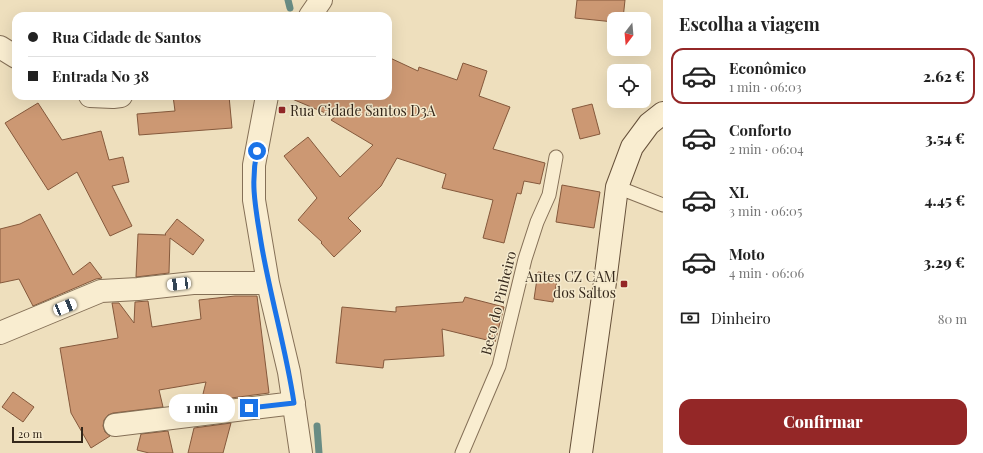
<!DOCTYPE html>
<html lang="pt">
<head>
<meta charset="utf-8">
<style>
	body { margin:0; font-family:"Playfair Display",serif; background:#f2f2f2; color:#222; height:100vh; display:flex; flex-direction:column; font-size:15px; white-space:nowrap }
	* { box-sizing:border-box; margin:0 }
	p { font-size:13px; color:#767676 }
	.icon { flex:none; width:22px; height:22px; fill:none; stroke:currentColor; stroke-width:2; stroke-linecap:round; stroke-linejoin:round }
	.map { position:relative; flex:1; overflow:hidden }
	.details { display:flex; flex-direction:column; background:#fff; width:320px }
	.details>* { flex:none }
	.guide { position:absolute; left:12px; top:12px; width:380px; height:88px; border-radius:12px; box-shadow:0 4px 16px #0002; display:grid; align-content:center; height:88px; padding:0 16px; background:#fff }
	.needle { width:26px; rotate:196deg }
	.buttons { position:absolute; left:607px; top:12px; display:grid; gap:8px }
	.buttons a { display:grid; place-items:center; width:44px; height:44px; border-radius:8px; background:#fff; box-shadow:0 4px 16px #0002; font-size:20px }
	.scale { position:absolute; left:12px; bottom:10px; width:71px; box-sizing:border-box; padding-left:4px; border:2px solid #35281b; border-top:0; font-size:11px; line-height:14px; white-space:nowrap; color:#35281b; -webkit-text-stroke:3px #f5eacd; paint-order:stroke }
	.end { position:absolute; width:18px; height:18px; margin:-9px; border:5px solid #1a73e8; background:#fff; box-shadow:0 0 0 2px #fff }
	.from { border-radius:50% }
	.bubble { position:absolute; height:28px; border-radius:12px; background:#fff; box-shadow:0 4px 16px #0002; font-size:13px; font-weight:800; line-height:28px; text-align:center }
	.car { position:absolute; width:12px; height:24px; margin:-12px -6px; border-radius:5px; box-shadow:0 0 3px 1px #0007; background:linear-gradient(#fff 24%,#345 0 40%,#fff 0 76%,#345 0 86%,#fff 0) }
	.guide b { display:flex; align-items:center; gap:14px; height:38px; font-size:15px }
	.guide b+b { border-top:1px solid #e0e0e0 }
	.guide i { width:10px; height:10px; background:#222 }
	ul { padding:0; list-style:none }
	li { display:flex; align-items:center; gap:12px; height:56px; margin:0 8px 6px; padding:0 8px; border:2px solid transparent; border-radius:12px }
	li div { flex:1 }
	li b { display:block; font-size:15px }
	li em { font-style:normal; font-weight:800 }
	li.current { border-color:#942727 }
	li>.icon { width:36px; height:36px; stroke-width:1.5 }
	h2 { padding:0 16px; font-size:18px; line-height:48px }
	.pay { display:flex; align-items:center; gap:10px; height:44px; padding:0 16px; font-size:15px }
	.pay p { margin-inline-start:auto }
	.button { display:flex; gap:8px; margin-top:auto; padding:8px 16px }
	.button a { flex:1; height:46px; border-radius:12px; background:#942727; color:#fff; font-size:16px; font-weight:800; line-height:46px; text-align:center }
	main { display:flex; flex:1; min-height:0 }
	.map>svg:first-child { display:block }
</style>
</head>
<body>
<main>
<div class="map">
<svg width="663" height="453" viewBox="0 0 663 453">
	<rect width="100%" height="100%" fill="#eedfbd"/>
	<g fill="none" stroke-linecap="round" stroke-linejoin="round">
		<path stroke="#698c84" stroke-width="7" d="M288,0L290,8
			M317,426L319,453"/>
	</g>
	<path fill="#cc9873" stroke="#85593c" d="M577,0H625L623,19H614V22L575,18Z
		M388,57L418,71L419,67L457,80L463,63L487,71L479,96L510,107L493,149L545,163L540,184L524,181L521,194L517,193L504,243L483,238L493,200L442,188L446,174L397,158L381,186L348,218L361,231L334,257L321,243L322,242L298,220L317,198L284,156L308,137L340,177L373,145L331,120L335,117L285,96H388Z
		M173,96H229L232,128L139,135L137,114L175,111Z
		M38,103L62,140L101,131L109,160L123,157L129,182L112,186L132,226L110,236L77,172L48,190L5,123Z
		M592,104L600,134L580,139L572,109Z
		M562,185L600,192L594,228L556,222Z
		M40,214L73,275L90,262L102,278L96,279L33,306L19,279L0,283V229L20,224Z
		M177,219L204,240L193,255L170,238L169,273L136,277L138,234L166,235L165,234Z
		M538,272L558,275L553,302L534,299Z
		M235,296H257L269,393L201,402L206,382L159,390L163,407L113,413L108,415L104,420L103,426L105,432L110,436L91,448L71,413L60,348L118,338L112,303H119L134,323L135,302L148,301L152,327L201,319L199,300Z
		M465,297L504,307L495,342L442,329L444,356L384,360L383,368L336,363L342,307L396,312V307L463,302Z
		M13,392L34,407L23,422L2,407Z
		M231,423L223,453H188L194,428Z
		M168,431L173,453H149L137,450L141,434Z"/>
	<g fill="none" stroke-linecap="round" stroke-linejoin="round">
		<g stroke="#857057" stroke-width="15">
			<path id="service" d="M617,187L663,205
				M462,453L499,366L525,259L537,222L549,195L556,157"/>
		</g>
		<g stroke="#857057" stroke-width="24">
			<path id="minor" d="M310,16L321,0
				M0,47L16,57
				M90,96L113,97L121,96
				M267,96L254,165V200L268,283L289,372L301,453
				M0,333L101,291L138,289L193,283H268
				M115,425L294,403"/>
		</g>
		<g stroke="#67513a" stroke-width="24">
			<path id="secondary" d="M581,453L605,282L617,187L632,147L649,124L663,113"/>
		</g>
		<use href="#service" stroke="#f9edd0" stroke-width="13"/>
		<use href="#minor" stroke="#f9edd0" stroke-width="22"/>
		<use href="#secondary" stroke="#f9edd0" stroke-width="22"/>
	</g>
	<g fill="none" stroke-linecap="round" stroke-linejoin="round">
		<path stroke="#1a73e8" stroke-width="5" d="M249,408L294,403C286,349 270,296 261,242C256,210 250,184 257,151"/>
	</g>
	<g fill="#942727" stroke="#f5eacd" stroke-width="1.5">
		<rect x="278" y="106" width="8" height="8" rx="2"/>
		<rect x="620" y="280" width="8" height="8" rx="2"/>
	</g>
	<g text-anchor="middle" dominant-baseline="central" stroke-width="3" stroke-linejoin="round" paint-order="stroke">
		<g font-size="14" fill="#35281b" stroke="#f5eacd" text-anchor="start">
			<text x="290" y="110">Rua Cidade Santos D3A</text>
			<text x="616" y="276" text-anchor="end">Antes CZ CAM<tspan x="616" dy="16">dos Saltos</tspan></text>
		</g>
		<g font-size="14" fill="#35281b" stroke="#f5eacd">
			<text transform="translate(498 303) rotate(-76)">Beco do Pinheiro</text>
		</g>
	</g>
</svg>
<div class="buttons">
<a><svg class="needle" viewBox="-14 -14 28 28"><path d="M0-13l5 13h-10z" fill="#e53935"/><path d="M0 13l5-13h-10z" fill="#767676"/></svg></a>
<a><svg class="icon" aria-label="locate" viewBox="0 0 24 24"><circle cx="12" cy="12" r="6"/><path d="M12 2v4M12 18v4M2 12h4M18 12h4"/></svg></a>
</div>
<div class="scale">20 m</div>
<i class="end from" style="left:257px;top:151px"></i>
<i class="end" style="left:249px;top:408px"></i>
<div class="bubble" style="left:169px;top:394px;width:66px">1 min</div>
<i class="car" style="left:179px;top:284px;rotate:263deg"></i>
<i class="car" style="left:65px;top:307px;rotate:68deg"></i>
<div class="guide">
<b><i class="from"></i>Rua Cidade de Santos</b>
<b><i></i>Entrada No 38</b>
</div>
</div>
<section class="details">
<h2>Escolha a viagem</h2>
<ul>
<li class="current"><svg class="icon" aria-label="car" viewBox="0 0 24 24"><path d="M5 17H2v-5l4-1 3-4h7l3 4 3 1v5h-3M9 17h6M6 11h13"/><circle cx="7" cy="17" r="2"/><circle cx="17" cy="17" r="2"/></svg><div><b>Econômico</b><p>1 min · 06:03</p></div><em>2.62 €</em></li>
<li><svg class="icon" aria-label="car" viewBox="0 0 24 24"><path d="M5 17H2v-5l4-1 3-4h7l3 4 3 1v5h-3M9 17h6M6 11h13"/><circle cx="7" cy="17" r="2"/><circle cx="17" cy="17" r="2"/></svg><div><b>Conforto</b><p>2 min · 06:04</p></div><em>3.54 €</em></li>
<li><svg class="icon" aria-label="car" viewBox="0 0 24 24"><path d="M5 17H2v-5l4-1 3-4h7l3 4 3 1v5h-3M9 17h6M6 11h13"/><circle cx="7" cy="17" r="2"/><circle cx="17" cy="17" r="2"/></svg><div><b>XL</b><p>3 min · 06:05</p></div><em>4.45 €</em></li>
<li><svg class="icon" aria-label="car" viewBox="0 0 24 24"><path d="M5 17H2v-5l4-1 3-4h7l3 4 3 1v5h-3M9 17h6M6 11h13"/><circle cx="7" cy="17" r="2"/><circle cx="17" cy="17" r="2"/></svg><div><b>Moto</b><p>4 min · 06:06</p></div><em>3.29 €</em></li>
</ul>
<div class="pay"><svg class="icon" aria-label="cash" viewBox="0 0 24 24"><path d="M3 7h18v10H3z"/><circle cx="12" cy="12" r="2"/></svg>Dinheiro<p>80 m</p></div>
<div class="button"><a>Confirmar</a></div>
</section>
</main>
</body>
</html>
